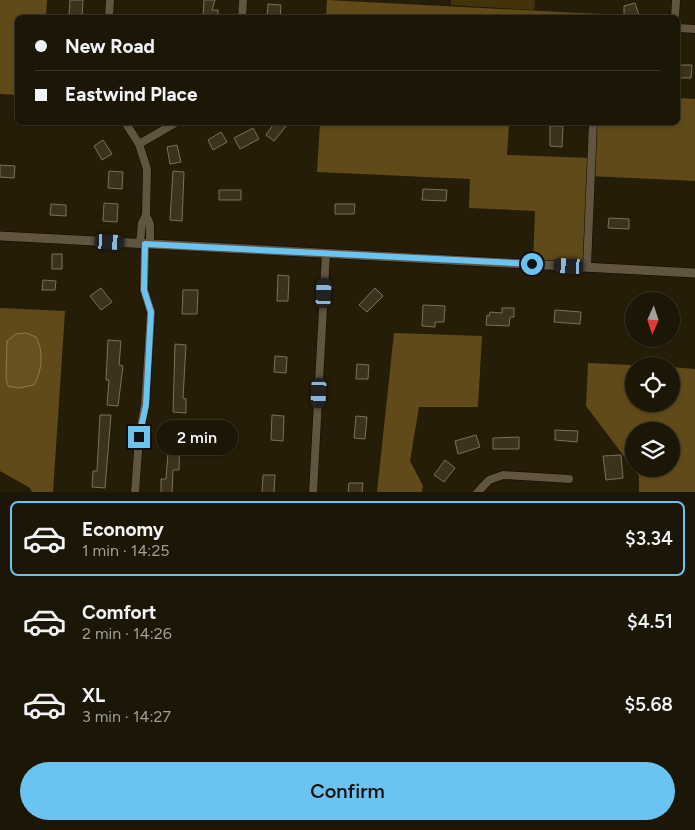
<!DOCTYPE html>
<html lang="en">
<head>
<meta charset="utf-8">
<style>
	body { margin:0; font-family:Figtree,sans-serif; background:#251f10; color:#f1f3f6; height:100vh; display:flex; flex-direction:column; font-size:19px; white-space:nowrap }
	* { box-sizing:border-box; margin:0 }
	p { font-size:16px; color:#a09f9b }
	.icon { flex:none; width:28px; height:28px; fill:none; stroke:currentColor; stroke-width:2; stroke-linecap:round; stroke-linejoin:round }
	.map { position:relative; height:492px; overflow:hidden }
	.drawer { display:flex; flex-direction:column; background:#1c1606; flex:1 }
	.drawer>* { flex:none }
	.top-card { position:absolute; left:15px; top:15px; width:665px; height:110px; border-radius:8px; box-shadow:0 1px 4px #0004,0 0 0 1px #3a3528; display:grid; align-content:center; height:110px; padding:0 20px; background:#1c1606 }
	.needle { width:32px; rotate:183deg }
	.buttons { position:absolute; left:625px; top:292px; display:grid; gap:10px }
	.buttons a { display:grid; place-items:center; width:55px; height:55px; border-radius:50%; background:#1c1606; box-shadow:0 1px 4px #0004,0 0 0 1px #3a3528; font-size:25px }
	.end { position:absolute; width:22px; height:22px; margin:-11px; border:6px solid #6bc3f2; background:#111; box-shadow:0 0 0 2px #111 }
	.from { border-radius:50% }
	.bubble { position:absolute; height:35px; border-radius:18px; background:#1c1606; box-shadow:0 1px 4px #0004,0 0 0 1px #3a3528; font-size:16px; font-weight:600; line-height:35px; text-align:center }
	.car { position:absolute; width:15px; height:30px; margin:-15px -8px; border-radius:6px; box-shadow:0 0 4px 1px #0007; background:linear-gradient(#222 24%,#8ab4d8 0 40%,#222 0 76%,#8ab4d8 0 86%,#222 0) }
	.top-card b { display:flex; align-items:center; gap:18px; height:48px; font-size:19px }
	.top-card b+b { border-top:1px solid #3a3528 }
	.top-card i { width:12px; height:12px; background:#f1f3f6 }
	ul { padding:9px 0 0; list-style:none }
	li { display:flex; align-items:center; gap:15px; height:75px; margin:0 10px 8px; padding:0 10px; border:2px solid transparent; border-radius:8px }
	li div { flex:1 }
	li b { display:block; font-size:19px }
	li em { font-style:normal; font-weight:600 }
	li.selected { border-color:#6bc3f2 }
	li>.icon { width:45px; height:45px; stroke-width:1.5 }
	.button { display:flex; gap:10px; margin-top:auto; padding:10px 20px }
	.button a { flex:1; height:58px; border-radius:30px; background:#6bc3f2; color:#111; font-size:20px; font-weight:600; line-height:58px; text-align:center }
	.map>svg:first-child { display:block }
</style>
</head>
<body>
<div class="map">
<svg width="695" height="493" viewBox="0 0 695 493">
	<rect width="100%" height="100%" fill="#261d08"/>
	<path fill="#44320a" d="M451,0H535L534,10L451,5Z"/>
	<path fill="#614a1a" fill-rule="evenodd" d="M0,0H47L46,17L18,18L17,95L0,94Z
		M327,0L600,14V17H326Z
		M678,98L695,99V181L590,176L587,267L533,264L535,211L469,208L470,179L317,172L320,123H509L507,155L591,158L593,123L678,122Z
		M0,308L65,311L53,492H32L30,488L0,471ZM41,357L38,377L34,385L6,379L7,364Z
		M394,333L482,336L478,407H419L410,461L423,486L422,492H377Z
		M588,363L650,366H634V404H671V367L695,369V492H639V476L586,406ZM671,431V469H634V431Z"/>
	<path fill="#675121" stroke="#8d7c57" d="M26,333L36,337C44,351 42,371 34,385L19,388L8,386L6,379L7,341L16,334Z"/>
	<path fill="#3c321d" stroke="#7c705a" d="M70,0H83L82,16L69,15Z
		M204,0H215L212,10H218V18H203Z
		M635,3L640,18H624V6Z
		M268,4L281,5L280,18H267Z
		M678,65H692L691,78H678Z
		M275,122H284L287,125L274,141L266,135Z
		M550,126H563L562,147L550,146Z
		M253,128L259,139L240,149L234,138Z
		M221,132L227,142L213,150L208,140Z
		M103,140L112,154L102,160L94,146Z
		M177,145L181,162L170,164L167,147Z
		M0,165L15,166L14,178L0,177Z
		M109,171L123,172L122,189L108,188Z
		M173,171L184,172L182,221L170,220Z
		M423,189L447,190L446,201L422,200Z
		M219,190H241V200H219Z
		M104,203L118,204L117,222L103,221Z
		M51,204L66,205V216L50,215Z
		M335,204H355L354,214H335Z
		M609,218L629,219V229L608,228Z
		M52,254H62V269H52Z
		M278,275L289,276L288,301H277Z
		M43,280L56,281L55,290H42Z
		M101,288L112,302L101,310L90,296Z
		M375,288L383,296L367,312L359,305Z
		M183,290H198L197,314H182Z
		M423,305L445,306L444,322H435V327L422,326Z
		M502,308H514V317H510L509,326L486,325L487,315L489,316L490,312L502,313Z
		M555,310L581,312L580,324L554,322Z
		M108,340L121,341L119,365L123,366L118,406L107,405L109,380H106Z
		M175,344L186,345L183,398L186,399V413L173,412Z
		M275,356L287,357L286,373L274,372Z
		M357,364L369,365L368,379H356Z
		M100,415H111L105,488L92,487L93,471H97Z
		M272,415L284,416L283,441L271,440Z
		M356,416L367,417L365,439L354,438Z
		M170,426H180L179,470H173L172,493H161V479H166Z
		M555,430L578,431L577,442L555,440Z
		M476,435L480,447L458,454L455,441Z
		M519,437V449H493V438Z
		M621,455L623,478L606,480L603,456Z
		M445,460L455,468L444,482L434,475Z
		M263,475H275L274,493H262Z
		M349,483H363L362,493H348Z"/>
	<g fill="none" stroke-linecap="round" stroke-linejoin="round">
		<g stroke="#0f0700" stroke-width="9">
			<path id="minor" d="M109,18L110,0
				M242,18L243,0
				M675,18L676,0
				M678,28L695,29
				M125,122L139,144L147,169L146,215L142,223L140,243
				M139,144L177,122
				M146,215L150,224V244
				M587,267L593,122
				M135,493L139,437L145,405L151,312L144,290L145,244
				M313,493L326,253
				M477,493L489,480L503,475L569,479"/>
		</g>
		<g stroke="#0f0700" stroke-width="10">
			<path id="tertiary" d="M0,236L695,273"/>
		</g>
		<use href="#minor" stroke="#615540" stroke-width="8"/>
		<use href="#tertiary" stroke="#615540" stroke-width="9"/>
	</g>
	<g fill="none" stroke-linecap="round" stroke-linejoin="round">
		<path stroke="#6bc3f2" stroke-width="6" d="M139,437L146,405L151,312L144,290L145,244L532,264"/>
	</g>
</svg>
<div class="buttons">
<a><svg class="needle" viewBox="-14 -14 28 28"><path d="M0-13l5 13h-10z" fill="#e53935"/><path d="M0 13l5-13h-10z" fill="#a09f9b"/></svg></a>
<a><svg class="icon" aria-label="locate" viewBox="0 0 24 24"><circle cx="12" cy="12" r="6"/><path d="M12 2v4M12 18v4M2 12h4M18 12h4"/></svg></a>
<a><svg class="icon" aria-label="layers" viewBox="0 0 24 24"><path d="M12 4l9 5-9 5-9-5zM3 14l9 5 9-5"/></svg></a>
</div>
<i class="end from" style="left:532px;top:264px"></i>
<i class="end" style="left:139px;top:437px"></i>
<div class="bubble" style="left:156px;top:420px;width:82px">2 min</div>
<i class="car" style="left:110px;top:242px;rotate:93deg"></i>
<i class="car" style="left:569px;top:266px;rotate:273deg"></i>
<i class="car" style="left:324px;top:293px;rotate:3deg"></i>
<i class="car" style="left:319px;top:393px;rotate:183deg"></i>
<div class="top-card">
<b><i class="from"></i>New Road</b>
<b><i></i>Eastwind Place</b>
</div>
</div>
<section class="drawer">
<ul>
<li class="selected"><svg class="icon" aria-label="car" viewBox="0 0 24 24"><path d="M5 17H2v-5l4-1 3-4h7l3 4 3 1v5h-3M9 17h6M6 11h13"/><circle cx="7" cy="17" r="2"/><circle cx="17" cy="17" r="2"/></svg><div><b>Economy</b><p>1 min · 14:25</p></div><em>$3.34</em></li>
<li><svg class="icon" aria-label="car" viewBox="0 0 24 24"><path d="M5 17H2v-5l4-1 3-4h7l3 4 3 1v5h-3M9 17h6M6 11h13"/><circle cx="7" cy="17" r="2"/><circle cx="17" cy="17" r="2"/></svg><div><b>Comfort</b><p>2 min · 14:26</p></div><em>$4.51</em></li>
<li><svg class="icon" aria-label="car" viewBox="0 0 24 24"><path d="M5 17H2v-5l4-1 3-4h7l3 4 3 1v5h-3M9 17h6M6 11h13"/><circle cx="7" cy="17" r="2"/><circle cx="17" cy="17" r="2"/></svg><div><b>XL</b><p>3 min · 14:27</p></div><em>$5.68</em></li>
</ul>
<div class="button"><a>Confirm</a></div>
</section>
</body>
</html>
